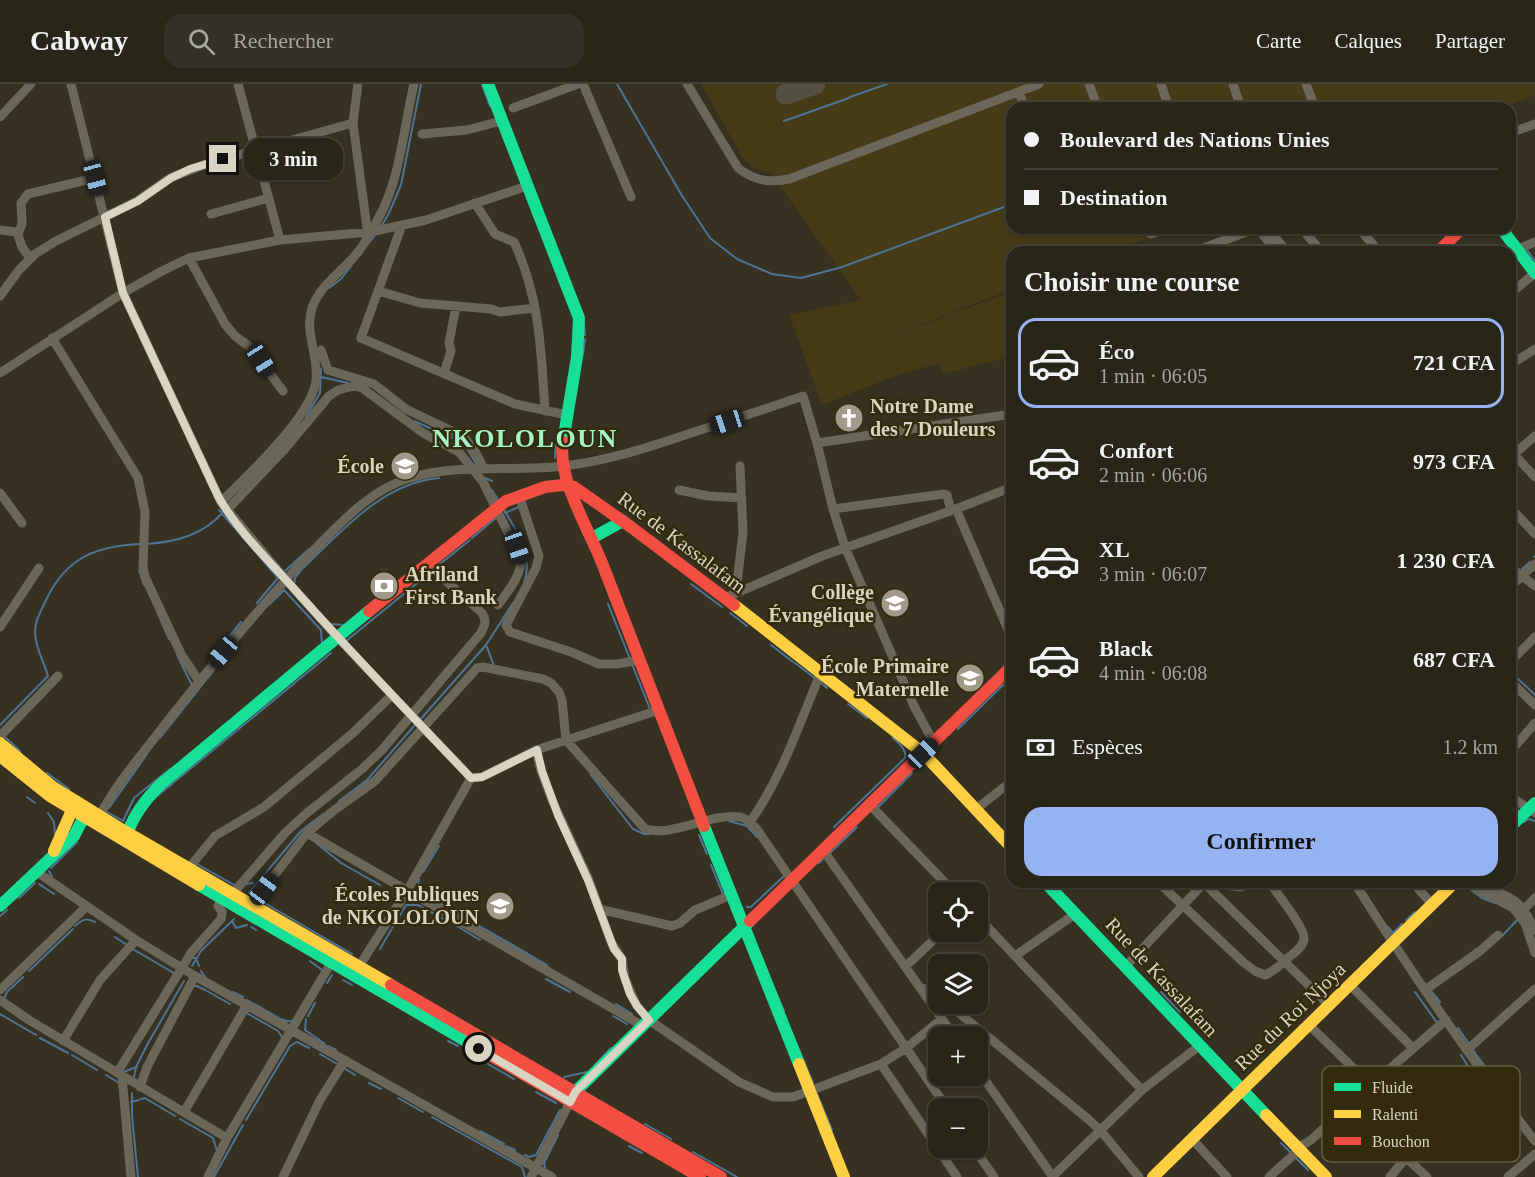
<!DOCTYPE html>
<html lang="fr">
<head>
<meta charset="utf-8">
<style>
	body { margin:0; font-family:Georgia,serif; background:#343126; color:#f1f3f6; height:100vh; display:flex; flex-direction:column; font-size:22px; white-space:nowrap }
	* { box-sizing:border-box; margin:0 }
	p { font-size:20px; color:#a5a5a2 }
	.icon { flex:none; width:33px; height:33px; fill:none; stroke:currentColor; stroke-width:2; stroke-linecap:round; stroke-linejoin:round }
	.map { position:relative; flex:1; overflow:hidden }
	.panel { position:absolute; left:1006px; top:162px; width:510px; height:642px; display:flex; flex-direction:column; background:#282519; border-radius:18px; box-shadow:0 2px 4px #0004,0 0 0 2px #444238 }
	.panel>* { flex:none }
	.top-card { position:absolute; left:1006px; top:18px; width:510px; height:132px; border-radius:18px; box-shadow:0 2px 4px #0004,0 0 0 2px #444238; display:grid; align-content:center; height:132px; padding:0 18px; background:#282519 }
	.buttons { position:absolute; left:928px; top:798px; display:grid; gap:12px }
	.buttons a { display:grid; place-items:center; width:60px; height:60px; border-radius:12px; background:#282519; box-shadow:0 2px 4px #0004,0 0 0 2px #444238; font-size:30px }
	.end { position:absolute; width:27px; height:27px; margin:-14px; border:8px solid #d9d3c2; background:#111; box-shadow:0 0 0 3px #111 }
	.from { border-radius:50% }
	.bubble { position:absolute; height:42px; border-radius:18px; background:#282519; box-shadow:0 2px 4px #0004,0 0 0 2px #444238; font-size:20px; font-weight:700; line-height:42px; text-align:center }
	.car { position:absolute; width:18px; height:36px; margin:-18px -9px; border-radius:8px; box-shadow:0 0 4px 2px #0007; background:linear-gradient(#222 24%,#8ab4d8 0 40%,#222 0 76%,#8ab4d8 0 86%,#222 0) }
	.top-card b { display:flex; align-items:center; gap:21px; height:57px; font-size:22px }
	.top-card b+b { border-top:2px solid #444238 }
	.top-card i { width:15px; height:15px; background:#f1f3f6 }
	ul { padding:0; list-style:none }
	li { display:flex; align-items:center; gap:18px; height:90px; margin:0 12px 9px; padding:0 6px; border:3px solid transparent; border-radius:18px }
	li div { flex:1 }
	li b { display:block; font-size:22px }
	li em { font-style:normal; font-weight:700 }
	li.on { border-color:#95b2f1 }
	li>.icon { width:54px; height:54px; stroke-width:1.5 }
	h2 { padding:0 18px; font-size:27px; line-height:72px }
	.pay { display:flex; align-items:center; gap:15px; height:66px; padding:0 18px; font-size:22px }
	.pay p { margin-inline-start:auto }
	.cta { display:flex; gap:12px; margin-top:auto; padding:12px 18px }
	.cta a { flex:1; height:69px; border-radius:18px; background:#95b2f1; color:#111; font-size:24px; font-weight:700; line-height:69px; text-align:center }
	header { display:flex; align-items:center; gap:36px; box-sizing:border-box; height:84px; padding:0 30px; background:#282519; border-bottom:2px solid #444238 }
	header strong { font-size:28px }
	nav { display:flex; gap:33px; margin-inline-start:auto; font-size:21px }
	.search { width:420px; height:54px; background:#343126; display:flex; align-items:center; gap:15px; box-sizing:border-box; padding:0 21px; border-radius:18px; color:#a5a5a2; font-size:22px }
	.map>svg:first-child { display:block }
</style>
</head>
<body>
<header>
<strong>Cabway</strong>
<div class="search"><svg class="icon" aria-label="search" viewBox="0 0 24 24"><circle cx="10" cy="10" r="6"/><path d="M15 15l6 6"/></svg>Rechercher</div>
<nav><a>Carte</a><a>Calques</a><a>Partager</a></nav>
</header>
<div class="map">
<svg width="1535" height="1093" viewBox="0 0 1535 1093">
	<rect width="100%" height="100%" fill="#363121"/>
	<path fill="#463b17" d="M701,0H1535V11L1501,24H1012V144H1172L1111,168H1012V205L875,259L1012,207V272L944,290L939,279L890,294L822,321L789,231L861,216L772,91L751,82L742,73Z"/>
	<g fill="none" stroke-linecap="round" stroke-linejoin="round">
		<path stroke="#4d7494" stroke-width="2" d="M617,0L681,110L710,154L737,175L772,190L801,194L842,183L1012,120
			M482,1L490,22
			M850,13L887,0
			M784,37L849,14
			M381,143L389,129L401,101L421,0
			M1509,144L1511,147
			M368,160L376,150
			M1527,166L1535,177
			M329,204L341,195L352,181
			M584,239L585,251
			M583,271L585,255
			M321,293L348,299
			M306,333L320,309L321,285
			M414,337L459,357L468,366L478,383
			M555,374L556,351
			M485,394L492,397
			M492,406L498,416
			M503,424C516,446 534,471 524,499
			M219,426L278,494L257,519
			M505,429L519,423
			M472,454L497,433
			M146,460C176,458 204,451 224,427
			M1534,473L1535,472
			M436,483L470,456
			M1522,485L1530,478
			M139,486L144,501
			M284,488L309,465
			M691,500L722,523
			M294,501L295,494L302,485C341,448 382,399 439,394
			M270,520L284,506L321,546L322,559
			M608,520L630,575
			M730,529L747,542
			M158,530L169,555
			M330,540L345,541
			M346,557L432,487
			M771,561L793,578
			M487,563L494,582
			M216,569L241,538
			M177,571L192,601
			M795,579L816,595
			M632,580L650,625
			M1510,587L1535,611
			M820,598L827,604
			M848,620L867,634
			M419,637L486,561L513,519
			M0,641L48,592C44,578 35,563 35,548C35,536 42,525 47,514C67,473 97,462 140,460
			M958,645L1003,601
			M4,652L20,667
			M160,654L214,586
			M47,689L69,705
			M591,691L633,745L644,750H650
			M27,713L35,719
			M156,713L331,569
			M339,717L367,696L415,641
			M878,723L912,689
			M109,724L147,670
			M107,728L123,737L134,714L170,685
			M48,729L54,738L55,750
			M729,737L747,742L757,753
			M1524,738L1529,735L1535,737
			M834,743L905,674C907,666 899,659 893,654
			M699,751L707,770
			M315,758L341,779L380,801
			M829,770L857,743
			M819,779L824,774
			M197,780L236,802
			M711,781L723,810
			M51,784L77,758
			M49,787L52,793
			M423,788L439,762
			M419,795L418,803L424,810L547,881
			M39,800L54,810
			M246,800L253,799
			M1467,803L1482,814L1495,819
			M249,809L301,747L323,730
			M19,814L35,799
			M261,817L352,870
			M747,823H751L785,791
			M0,832L7,826
			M1406,836L1415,828
			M232,837L236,844L247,841
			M452,839L480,856
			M75,842C82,836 86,833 95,838
			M251,843L256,846
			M1388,843L1393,849L1402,840
			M392,844L406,821H418L449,838
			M1502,852L1519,834
			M115,853L127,861
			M131,864L172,888L174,891
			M380,865L391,846
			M193,874H196L199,882
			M310,877L322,886
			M192,882L201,867L234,835
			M29,887L73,845
			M201,887L205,893
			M546,895L570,908
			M343,896L352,901
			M771,897L784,927
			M327,899L332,891
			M192,902H197L205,906
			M207,907L230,920
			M1431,907L1440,918
			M233,908L243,913
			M1161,908L1180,928
			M1415,908L1438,940
			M4,915L7,908L23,893
			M247,916L279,934
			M616,920L632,930
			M245,928L278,947L282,953
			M0,930L36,951
			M308,932L315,919
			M613,932L627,940
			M281,935L286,937H292
			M306,935L305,946L325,960
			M1458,944L1470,961
			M792,949L813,999
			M40,954L68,969
			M448,957L458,962
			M328,962L336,966
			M1473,966L1496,998
			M320,970L339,981
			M72,971L97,986
			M1461,971L1478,998
			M488,980L514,995
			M594,982L611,964
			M344,984L355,991
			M123,988L137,983
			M106,991L119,999
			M134,993L136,983L147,961L184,897
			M564,993L587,988
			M369,999L381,1005
			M1483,1005L1511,1045
			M536,1008L556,1019
			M132,1009V1032L138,1093
			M817,1010L832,1046
			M398,1014L423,1028
			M141,1015L145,1014L175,1032
			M131,1018L139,1016
			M432,1033L522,1083L525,1093
			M180,1035L213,1054L217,1067
			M246,1036L290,962L297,958L309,964
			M554,1037L560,1026
			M645,1040L671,1055
			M480,1047L504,1060
			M1281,1059L1292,1070
			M506,1062L515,1066
			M629,1062L642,1069
			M693,1068L737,1093
			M525,1071L529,1073L536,1071L553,1039
			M1296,1074L1308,1086
			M545,1084L544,1079L558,1051
			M214,1093L243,1041"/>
		<path stroke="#524e40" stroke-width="21" d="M786,10L815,0"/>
		<path stroke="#6b675b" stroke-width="9" d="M71,0L123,209L221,418L286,496L338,554L471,694
			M238,0L280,156
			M583,0L631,113
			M687,0L738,84C755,97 769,99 789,95L1039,0
			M1089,0L1098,24
			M1161,0L1169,24
			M1233,0L1241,24
			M1306,0L1315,24
			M1019,8L1025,24
			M513,24L578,0
			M0,33L31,0
			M1510,49L1535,40
			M422,50L467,46L501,37
			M475,119L495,150L514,158C540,214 541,266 545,327
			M211,130L269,114
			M402,141L361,254L515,320L567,331
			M1142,144L1151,150L1169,144
			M1258,144L1276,168
			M1268,144L1287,168
			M1301,144L1322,168
			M1359,144L1379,168
			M0,146L17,148L22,163L30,174
			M370,148C400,106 402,50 414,0
			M18,150L22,140L21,119L28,110L95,94
			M1518,165L1535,158
			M1193,168L1257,144
			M189,174L225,240L235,252L250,263L283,307
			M378,207L420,219L491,225L500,228L535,224
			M1510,210L1535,189
			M0,212L19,186L35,170L56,157L137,117L170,94L206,80L353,39
			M52,254L138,394L145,428L143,482L145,493L181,570L199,597
			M321,266L328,286L374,300L406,325L464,353L476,369L484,385
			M1510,281L1535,265
			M0,289L123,209L162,187L189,174L280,156L370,148L426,136L527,102
			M444,289L451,267L449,259L456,222
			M817,359L1012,330
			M1510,366L1535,393
			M1514,370L1535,352
			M679,406L708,412L742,414
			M0,409L22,439
			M519,411L539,472L536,484L506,541L510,548L571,568L599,580H617L640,576
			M221,418C248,391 311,333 316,297C319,272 304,248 312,224C322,195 356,180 368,152L353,39L358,0
			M1510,423L1535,450
			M833,425L944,410L947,411L951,427
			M956,425L1012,555
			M227,426L283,367L329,312L338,306L354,302L362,304L423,349L459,368L483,398L521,475C521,493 508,507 498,521
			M1510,483L1535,502
			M1510,503L1535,480
			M736,508L743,448L740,382
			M725,514L822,472L956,425L1012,403
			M0,543L39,484
			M1510,578L1535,553
			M1510,597L1535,621
			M0,652L58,592
			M536,666L541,687L552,716L589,796L611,858L622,875L625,895L637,922L649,936L739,998L773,1013H793L881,980L906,964L942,935
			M1510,668L1535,639
			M1510,712L1535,729
			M870,721L954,808
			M976,725L1012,697
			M98,735C115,700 143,670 166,639C212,581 259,523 310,470C339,441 370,405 410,394C460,379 513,388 564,382C607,377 650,363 691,349C728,337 766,325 803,312L817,359L833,425L845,463L914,622L934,659
			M750,738C782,693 800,638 821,588
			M307,749L643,942
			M823,766L954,952
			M189,784L215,752L264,723L353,649L392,611
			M37,788L136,856L195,892L552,1093
			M1158,798L1243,878L1255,887L1265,891C1274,887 1282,880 1289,873C1294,869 1303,863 1304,855C1306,845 1276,808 1269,798
			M1354,798C1410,887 1470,974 1535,1057
			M1412,798L1432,820
			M1465,798L1513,824L1525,839L1535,869
			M1204,799L1329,921
			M1480,799C1512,816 1518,811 1535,846
			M233,809L286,748L307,729L362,685L381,667L481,549C485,541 487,537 482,529L427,480
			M254,821L264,805L307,749L333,727L375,697L477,584L483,583L543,595L551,599L559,608L562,616L566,656L645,745C676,753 708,729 740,733C747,734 751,740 756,744L947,1024
			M599,825L672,842L680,839L695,826L731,811
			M1524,825L1535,814
			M978,833L1142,1006
			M1015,872L1075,830
			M905,883L942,848
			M1125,883L1204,799L1241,803L1255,798
			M356,887L407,807L471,694L482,693L536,666L659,626
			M1350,901L1413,964
			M920,903L939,912
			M0,906L86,823
			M1425,906L1480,867L1498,851
			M0,916L29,936L227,1054
			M948,920L1088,1035L1100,1046L1139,1093
			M1309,941L1380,1010L1421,1057
			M63,957L100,896L136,856
			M1467,966L1535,905
			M881,980L957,1093
			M978,986L1053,1093
			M117,989L191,869L221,835L222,828L218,822L221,814
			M122,992L131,1093
			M140,1003L147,983L195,892
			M184,1028L247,921
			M1192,1055L1227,1093
			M1294,1061L1301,1062L1311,1056L1364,1007L1446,936
			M974,1064L994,1093
			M1406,1074L1427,1093
			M208,1093L227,1054L334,874
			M283,1093L320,1016L345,976
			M531,1093L570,1018
			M1052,1093L1142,1006L1199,962
			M1269,1093L1299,1066
			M1390,1093L1417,1061L1488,996
			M1508,1093L1535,1070"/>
		<path stroke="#16e098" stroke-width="12" d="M488,0L579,234L577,273L563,358
			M1501,144L1535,189
			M592,454L623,437
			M704,742L799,980
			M1510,743L1535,719
			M125,756C132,733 144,717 161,700L369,527
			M1045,798L1266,1031
			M199,801L478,964
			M0,822L74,752L87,727
			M572,1014L576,1007L750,837"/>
		<path stroke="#ffcf43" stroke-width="12" d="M734,521L923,669L1012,764
			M0,659L53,703L126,748L391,901
			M0,672L50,712L199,801
			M54,767L76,717
			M799,980L844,1093
			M1266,1031L1326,1093
			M1153,1093L1455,798"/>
		<path stroke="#f24e42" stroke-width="12" d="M1438,168L1462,144
			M563,358C557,395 589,445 602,479C636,566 670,654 704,742
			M369,527L506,417L545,403L563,401L574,403L631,443L734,521
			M750,837L1012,582
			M391,901L721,1093
			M478,964L700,1093"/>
	</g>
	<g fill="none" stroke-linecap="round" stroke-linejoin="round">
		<path stroke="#d9d3c2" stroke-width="8" d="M223,75L190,85L171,94L138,117L105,133L123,209L218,412C236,445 271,479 296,507C353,571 412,632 471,694L482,693L537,666L542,687L558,731L588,796L614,865L622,875V886L630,910L637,922L649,936L576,1007L570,1018L479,965"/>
	</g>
	<defs>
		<g id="church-disc" transform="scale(1.5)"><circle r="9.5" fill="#a09a8a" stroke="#342b0d"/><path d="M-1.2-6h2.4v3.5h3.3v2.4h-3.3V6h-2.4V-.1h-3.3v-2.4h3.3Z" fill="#fff"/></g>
		<g id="school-disc" transform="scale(1.5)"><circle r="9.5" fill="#a09a8a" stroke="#342b0d"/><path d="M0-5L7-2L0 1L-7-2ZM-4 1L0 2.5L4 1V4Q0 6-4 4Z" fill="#fff"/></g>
		<g id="bank-disc" transform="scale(1.5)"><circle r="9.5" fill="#a09a8a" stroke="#342b0d"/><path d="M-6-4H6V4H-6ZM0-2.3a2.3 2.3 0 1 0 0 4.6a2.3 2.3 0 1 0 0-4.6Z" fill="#fff"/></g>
	</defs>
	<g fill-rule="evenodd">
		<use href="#church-disc" x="849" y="334"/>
		<use href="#school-disc" x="405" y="382"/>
		<use href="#bank-disc" x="384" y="502"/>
		<use href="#school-disc" x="895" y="519"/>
		<use href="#school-disc" x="970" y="594"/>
		<use href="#school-disc" x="500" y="822"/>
	</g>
	<g text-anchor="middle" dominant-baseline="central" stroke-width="5" stroke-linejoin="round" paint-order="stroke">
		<g font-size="20" font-weight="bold" fill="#d9d3c2" stroke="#342b0d" text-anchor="end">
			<text x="870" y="322" text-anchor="start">Notre Dame<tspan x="870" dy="23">des 7 Douleurs</tspan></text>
			<text x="384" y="382">École</text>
			<text x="405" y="490" text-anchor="start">Afriland<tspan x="405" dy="23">First Bank</tspan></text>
			<text x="874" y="508">Collège<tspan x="874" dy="23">Évangélique</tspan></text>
			<text x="949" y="582">École Primaire<tspan x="949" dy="23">Maternelle</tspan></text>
			<text x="479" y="810">Écoles Publiques<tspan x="479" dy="23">de NKOLOLOUN</tspan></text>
		</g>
		<g font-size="20" fill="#d9d3c2" stroke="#342b0d">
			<text transform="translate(682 458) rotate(37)">Rue de Kassalafam</text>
			<text transform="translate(1162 893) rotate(47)">Rue de Kassalafam</text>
			<text transform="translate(1290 932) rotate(-44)">Rue du Roi Njoya</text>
		</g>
		<g font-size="26" font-weight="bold" letter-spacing="1.5" fill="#a2f4c9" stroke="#342b0d">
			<text x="525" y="354">NKOLOLOUN</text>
		</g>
	</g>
	<rect x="1322" y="982" width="198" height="96" rx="9" fill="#342b0d" stroke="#665d43" stroke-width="1.5"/>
	<rect x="1334" y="999" width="27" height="8" fill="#16e098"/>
	<rect x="1334" y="1026" width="27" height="8" fill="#ffcf43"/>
	<rect x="1334" y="1053" width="27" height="8" fill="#f24e42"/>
	<g font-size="16" fill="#d9d3c2">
		<text x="1372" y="1009">Fluide</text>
		<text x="1372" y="1036">Ralenti</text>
		<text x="1372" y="1063">Bouchon</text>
	</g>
</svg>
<div class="buttons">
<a><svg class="icon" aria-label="locate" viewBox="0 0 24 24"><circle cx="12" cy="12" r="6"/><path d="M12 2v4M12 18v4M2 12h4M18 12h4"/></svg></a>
<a><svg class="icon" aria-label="layers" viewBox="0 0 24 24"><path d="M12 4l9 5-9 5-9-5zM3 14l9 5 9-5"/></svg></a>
<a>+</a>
<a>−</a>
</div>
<i class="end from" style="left:479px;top:965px"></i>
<i class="end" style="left:223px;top:75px"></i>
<div class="bubble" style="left:244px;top:54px;width:99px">3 min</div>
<i class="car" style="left:95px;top:94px;rotate:165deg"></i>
<i class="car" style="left:261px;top:276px;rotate:148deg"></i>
<i class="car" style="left:727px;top:338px;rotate:252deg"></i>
<i class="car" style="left:517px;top:463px;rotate:161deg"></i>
<i class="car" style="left:223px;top:568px;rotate:220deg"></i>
<i class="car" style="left:923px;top:669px;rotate:46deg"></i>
<i class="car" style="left:264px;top:805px;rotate:37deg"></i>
<div class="top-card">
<b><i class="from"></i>Boulevard des Nations Unies</b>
<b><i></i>Destination</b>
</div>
<section class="panel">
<h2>Choisir une course</h2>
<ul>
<li class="on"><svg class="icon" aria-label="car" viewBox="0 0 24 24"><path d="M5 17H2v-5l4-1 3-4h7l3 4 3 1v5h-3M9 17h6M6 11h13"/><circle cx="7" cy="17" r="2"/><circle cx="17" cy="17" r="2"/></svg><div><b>Éco</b><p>1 min · 06:05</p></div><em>721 CFA</em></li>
<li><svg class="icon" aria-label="car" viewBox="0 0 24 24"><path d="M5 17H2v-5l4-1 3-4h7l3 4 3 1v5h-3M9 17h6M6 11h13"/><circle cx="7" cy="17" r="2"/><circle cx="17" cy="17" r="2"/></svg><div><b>Confort</b><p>2 min · 06:06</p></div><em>973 CFA</em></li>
<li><svg class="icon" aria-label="car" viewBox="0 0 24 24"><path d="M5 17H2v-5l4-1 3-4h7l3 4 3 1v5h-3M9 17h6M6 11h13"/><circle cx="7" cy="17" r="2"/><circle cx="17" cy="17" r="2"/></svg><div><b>XL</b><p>3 min · 06:07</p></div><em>1 230 CFA</em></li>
<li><svg class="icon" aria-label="car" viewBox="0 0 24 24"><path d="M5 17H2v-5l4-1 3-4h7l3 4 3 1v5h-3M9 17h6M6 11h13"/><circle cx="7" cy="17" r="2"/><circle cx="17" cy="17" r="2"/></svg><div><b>Black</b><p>4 min · 06:08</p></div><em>687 CFA</em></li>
</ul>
<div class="pay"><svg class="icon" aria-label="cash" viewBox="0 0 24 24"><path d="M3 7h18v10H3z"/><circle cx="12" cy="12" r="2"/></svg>Espèces<p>1.2 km</p></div>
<div class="cta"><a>Confirmer</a></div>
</section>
</div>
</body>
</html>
